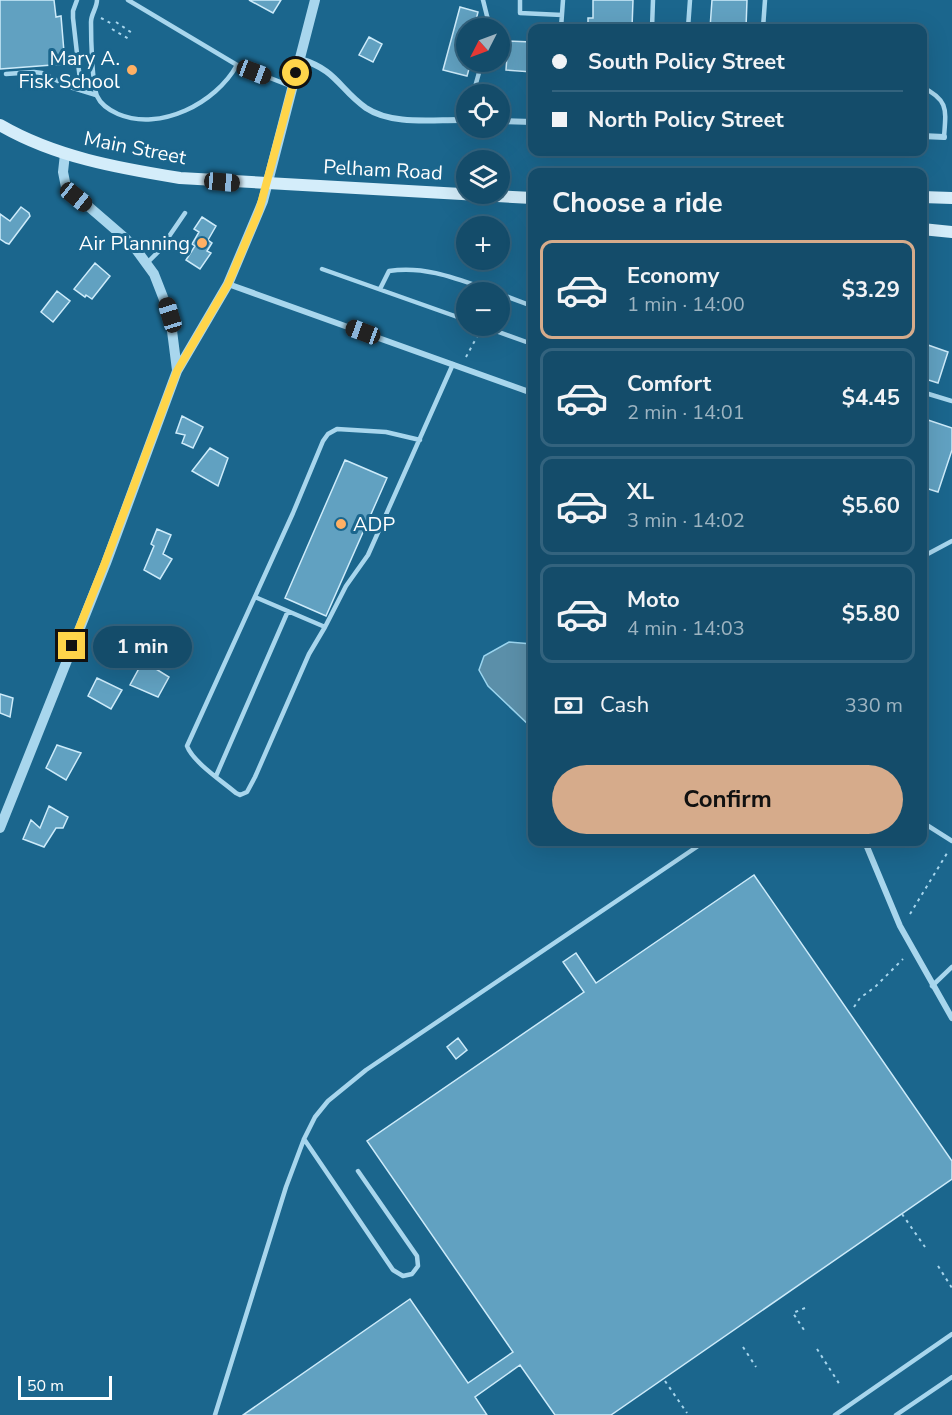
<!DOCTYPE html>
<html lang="en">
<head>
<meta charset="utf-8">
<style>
	body { margin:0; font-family:"Nunito Sans",sans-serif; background:#215672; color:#f1f3f6; height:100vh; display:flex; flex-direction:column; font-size:22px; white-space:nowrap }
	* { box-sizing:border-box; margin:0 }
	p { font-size:20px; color:#9db4c1 }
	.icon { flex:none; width:33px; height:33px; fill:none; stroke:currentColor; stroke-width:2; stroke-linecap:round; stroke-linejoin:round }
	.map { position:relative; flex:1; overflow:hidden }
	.drawer { position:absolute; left:528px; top:168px; width:399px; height:678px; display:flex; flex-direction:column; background:#144c6a; border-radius:12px; box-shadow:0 6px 24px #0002,0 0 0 2px #33637e }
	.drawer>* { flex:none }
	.banner { position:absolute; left:528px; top:24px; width:399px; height:132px; border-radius:12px; box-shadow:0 6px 24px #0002,0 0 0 2px #33637e; display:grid; align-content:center; height:132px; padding:0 24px; background:#144c6a }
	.needle { width:39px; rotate:228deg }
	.tools { position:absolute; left:456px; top:18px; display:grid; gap:12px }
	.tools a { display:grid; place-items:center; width:54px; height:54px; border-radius:50%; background:#144c6a; box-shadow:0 6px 24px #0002,0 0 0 2px #33637e; font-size:30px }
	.scale { position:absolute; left:18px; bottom:15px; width:94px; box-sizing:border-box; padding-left:6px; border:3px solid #fff; border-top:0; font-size:16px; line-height:21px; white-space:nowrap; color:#fff; -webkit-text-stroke:4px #1b668d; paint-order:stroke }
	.end { position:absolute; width:27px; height:27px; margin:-14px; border:8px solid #ffd54a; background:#111; box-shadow:0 0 0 3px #111 }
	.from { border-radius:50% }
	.bubble { position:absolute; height:42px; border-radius:21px; background:#144c6a; box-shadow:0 6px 24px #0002,0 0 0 2px #33637e; font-size:20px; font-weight:700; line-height:42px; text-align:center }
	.car { position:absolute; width:18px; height:36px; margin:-18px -9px; border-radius:8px; box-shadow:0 0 4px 2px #0007; background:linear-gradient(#222 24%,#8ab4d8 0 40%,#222 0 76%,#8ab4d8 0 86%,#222 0) }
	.banner b { display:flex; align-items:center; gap:21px; height:57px; font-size:22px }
	.banner b+b { border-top:2px solid #33637e }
	.banner i { width:15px; height:15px; background:#f1f3f6 }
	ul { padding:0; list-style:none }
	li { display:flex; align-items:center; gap:18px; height:99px; margin:0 12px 9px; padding:0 12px; border:3px solid #33637e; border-radius:12px }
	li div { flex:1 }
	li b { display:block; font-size:22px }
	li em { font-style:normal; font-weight:700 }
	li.selected { border-color:#d6ab8b }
	li>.icon { width:54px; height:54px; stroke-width:1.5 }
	h2 { padding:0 24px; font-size:27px; line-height:72px }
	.pay { display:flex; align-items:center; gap:15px; height:66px; padding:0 24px; font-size:22px }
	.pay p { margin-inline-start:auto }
	.cta { display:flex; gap:12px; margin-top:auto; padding:12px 24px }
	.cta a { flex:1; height:69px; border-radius:36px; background:#d6ab8b; color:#111; font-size:24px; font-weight:700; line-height:69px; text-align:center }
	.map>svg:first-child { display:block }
</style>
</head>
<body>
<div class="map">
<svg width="952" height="1415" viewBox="0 0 952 1415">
	<rect width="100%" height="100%" fill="#1b668d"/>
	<path fill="#5b8fa9" stroke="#9bd5ef" stroke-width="1.5" d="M509,642L532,644V728L488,686L479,670L484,656Z"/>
	<path fill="#61a1c1" stroke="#cdebfa" stroke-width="1.5" d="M0,0H54L56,17L61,16L65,64L0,69Z
		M249,0H281L273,13Z
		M593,0H633L632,28H588V18H593Z
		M712,0H747L746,28H710Z
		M460,7L478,12L474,28H466V62H471L467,76L443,70Z
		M369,37L382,44L373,62L359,55Z
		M508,41L532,42V72L506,70Z
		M21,207L29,213L30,216L9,244L6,243L0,239V214L10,221Z
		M202,217L216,226L208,240L212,243L207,251L211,253L200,269L186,260L195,246L192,244L199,232L194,229Z
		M95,263L110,276L92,299L86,295L85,297L74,289Z
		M57,291L70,301L53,322L41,312Z
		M928,345L948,352L938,383L922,378V362Z
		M182,416L203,427L193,448L182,443L185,435L176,433Z
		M922,418L952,428V450L938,492L922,487Z
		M210,448L228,458L218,486L192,471Z
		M345,460L387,478L326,616L285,598Z
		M157,529L171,535L163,554L172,559L160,579L144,570L154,546L151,544Z
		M143,661L169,677L158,697L130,685Z
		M97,678L122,690L111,709L88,696Z
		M0,694L13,698L10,717L0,713Z
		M57,745L81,753L66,780L46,768Z
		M49,806L68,817L63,828H56L44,847L23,839L31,820L40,828Z
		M754,875L952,1161V1179L611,1415H555L520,1365L475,1397L487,1415H243L410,1299L468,1383L513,1352L367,1141L584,992L563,962L576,953L596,983Z
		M458,1038L467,1050L456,1059L447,1047Z"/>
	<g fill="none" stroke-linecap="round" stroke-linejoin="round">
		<path stroke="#a8d6ed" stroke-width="2" stroke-dasharray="3 4.5" stroke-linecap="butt" d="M101,18L114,25
			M116,22L132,33
			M112,29L129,39
			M466,357L479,333
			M910,914L949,850
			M854,1007L860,998L875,987L903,959
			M902,1214L925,1247
			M938,1266L952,1288
			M805,1308L793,1313L806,1333
			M743,1347L756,1367
			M817,1349L840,1385
			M665,1381L687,1413"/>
		<path stroke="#a8d6ed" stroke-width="4.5" d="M77,0L73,11V18L81,89
			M97,0C97,8 91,14 91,22C91,38 92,83 97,96C101,105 109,110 118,114C160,132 216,103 237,65
			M128,0L237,65L293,87
			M483,0L490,28
			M520,0V13L562,15
			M561,28L563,0
			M652,28L653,0
			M688,28L690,0
			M763,28L765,0
			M6,74L34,72L42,73L70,87L96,95
			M922,87C949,100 946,110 944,137
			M473,94L482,62
			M147,263L159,251L185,213
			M322,269L466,320
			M380,289L389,271C426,265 460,280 495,292
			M500,294L532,306
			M482,326L532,344
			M922,392L952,401
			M420,440L386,432L337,429L328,434L323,441L293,513L187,746C193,762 222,781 236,793L240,795L247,792L255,777L309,654L325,627L346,586L368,555L453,364
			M922,557L952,541
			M255,597L325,627
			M216,776L288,611
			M922,822L952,841
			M932,986L952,967
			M304,1139L393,1270L403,1276L412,1274L418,1266L417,1256L358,1171
			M215,1415L286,1187L304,1139L315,1117L328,1101L366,1070L704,842
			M835,1415L952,1334
			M896,1415L952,1377"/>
		<path stroke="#a8d6ed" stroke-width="6" d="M300,59C337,70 339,89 366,108C393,126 436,119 466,120
			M500,121L532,122
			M922,136L944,137
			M228,284L532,393
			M865,842L900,926L952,1018"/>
		<path stroke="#a8d6ed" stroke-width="10" d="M65,154L63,172L66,187L125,238L135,248L154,274L170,315L177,370
			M0,828L106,563L177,371L228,284L263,201L315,0"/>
		<path stroke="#d4edfa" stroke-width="12" d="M0,125C55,157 118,168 180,178L532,198
			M922,197L952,198
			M922,229L952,232"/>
	</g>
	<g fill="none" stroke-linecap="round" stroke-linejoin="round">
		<path stroke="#ffd54a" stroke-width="8" d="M72,646L105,563L177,371L228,284L259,211L296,73"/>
	</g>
	<g fill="#ffb064" stroke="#1b668d" stroke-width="2">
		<circle cx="132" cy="70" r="6"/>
		<circle cx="202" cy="243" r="6"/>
		<circle cx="341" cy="524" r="6"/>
	</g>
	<g text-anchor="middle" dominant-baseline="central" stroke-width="6" stroke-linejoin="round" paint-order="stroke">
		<g font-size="20" fill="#fff" stroke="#1b668d" text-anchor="end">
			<text x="120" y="58">Mary A.<tspan x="120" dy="23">Fisk School</tspan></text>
			<text x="190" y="243">Air Planning</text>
			<text x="353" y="524" text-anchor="start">ADP</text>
		</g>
		<g font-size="20" fill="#fff" stroke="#1b668d">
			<text transform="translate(135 148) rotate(11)">Main Street</text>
			<text transform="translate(383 170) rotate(3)">Pelham Road</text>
		</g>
	</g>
</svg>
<div class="tools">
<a><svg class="needle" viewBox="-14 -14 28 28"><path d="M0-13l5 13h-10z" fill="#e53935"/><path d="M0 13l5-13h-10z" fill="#9db4c1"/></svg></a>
<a><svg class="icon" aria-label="locate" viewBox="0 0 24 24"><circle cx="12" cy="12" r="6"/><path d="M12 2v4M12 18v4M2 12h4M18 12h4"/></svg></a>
<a><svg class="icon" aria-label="layers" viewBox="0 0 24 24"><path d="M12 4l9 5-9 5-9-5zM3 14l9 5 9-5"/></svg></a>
<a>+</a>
<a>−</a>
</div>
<div class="scale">50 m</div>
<i class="end from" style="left:296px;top:73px"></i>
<i class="end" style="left:72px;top:646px"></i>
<div class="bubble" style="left:93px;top:626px;width:99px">1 min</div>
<i class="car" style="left:254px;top:72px;rotate:111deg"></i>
<i class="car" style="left:222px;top:182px;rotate:95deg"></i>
<i class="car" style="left:76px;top:197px;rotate:129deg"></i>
<i class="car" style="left:170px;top:315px;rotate:343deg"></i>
<i class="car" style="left:363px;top:332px;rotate:290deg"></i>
<div class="banner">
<b><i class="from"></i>South Policy Street</b>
<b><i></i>North Policy Street</b>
</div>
<section class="drawer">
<h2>Choose a ride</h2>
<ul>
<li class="selected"><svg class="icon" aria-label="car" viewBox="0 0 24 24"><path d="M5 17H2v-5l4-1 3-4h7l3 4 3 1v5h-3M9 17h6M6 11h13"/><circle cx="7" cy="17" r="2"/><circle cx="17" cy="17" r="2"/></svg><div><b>Economy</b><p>1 min · 14:00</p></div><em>$3.29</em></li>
<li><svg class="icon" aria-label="car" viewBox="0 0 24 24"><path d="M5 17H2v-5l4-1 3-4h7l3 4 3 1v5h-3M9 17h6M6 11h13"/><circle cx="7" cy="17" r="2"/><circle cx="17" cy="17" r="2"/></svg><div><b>Comfort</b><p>2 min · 14:01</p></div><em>$4.45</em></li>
<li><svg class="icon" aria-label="car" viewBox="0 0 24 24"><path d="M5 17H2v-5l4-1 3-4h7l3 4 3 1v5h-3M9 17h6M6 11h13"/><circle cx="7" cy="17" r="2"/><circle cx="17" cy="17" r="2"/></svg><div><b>XL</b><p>3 min · 14:02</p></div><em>$5.60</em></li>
<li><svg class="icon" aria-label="car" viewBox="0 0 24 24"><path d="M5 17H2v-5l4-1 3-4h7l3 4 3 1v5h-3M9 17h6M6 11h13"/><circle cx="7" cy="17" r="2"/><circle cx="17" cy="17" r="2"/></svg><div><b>Moto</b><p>4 min · 14:03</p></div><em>$5.80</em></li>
</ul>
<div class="pay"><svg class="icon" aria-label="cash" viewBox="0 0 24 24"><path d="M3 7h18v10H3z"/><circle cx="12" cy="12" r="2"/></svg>Cash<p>330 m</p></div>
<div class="cta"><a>Confirm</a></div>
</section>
</div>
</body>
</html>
